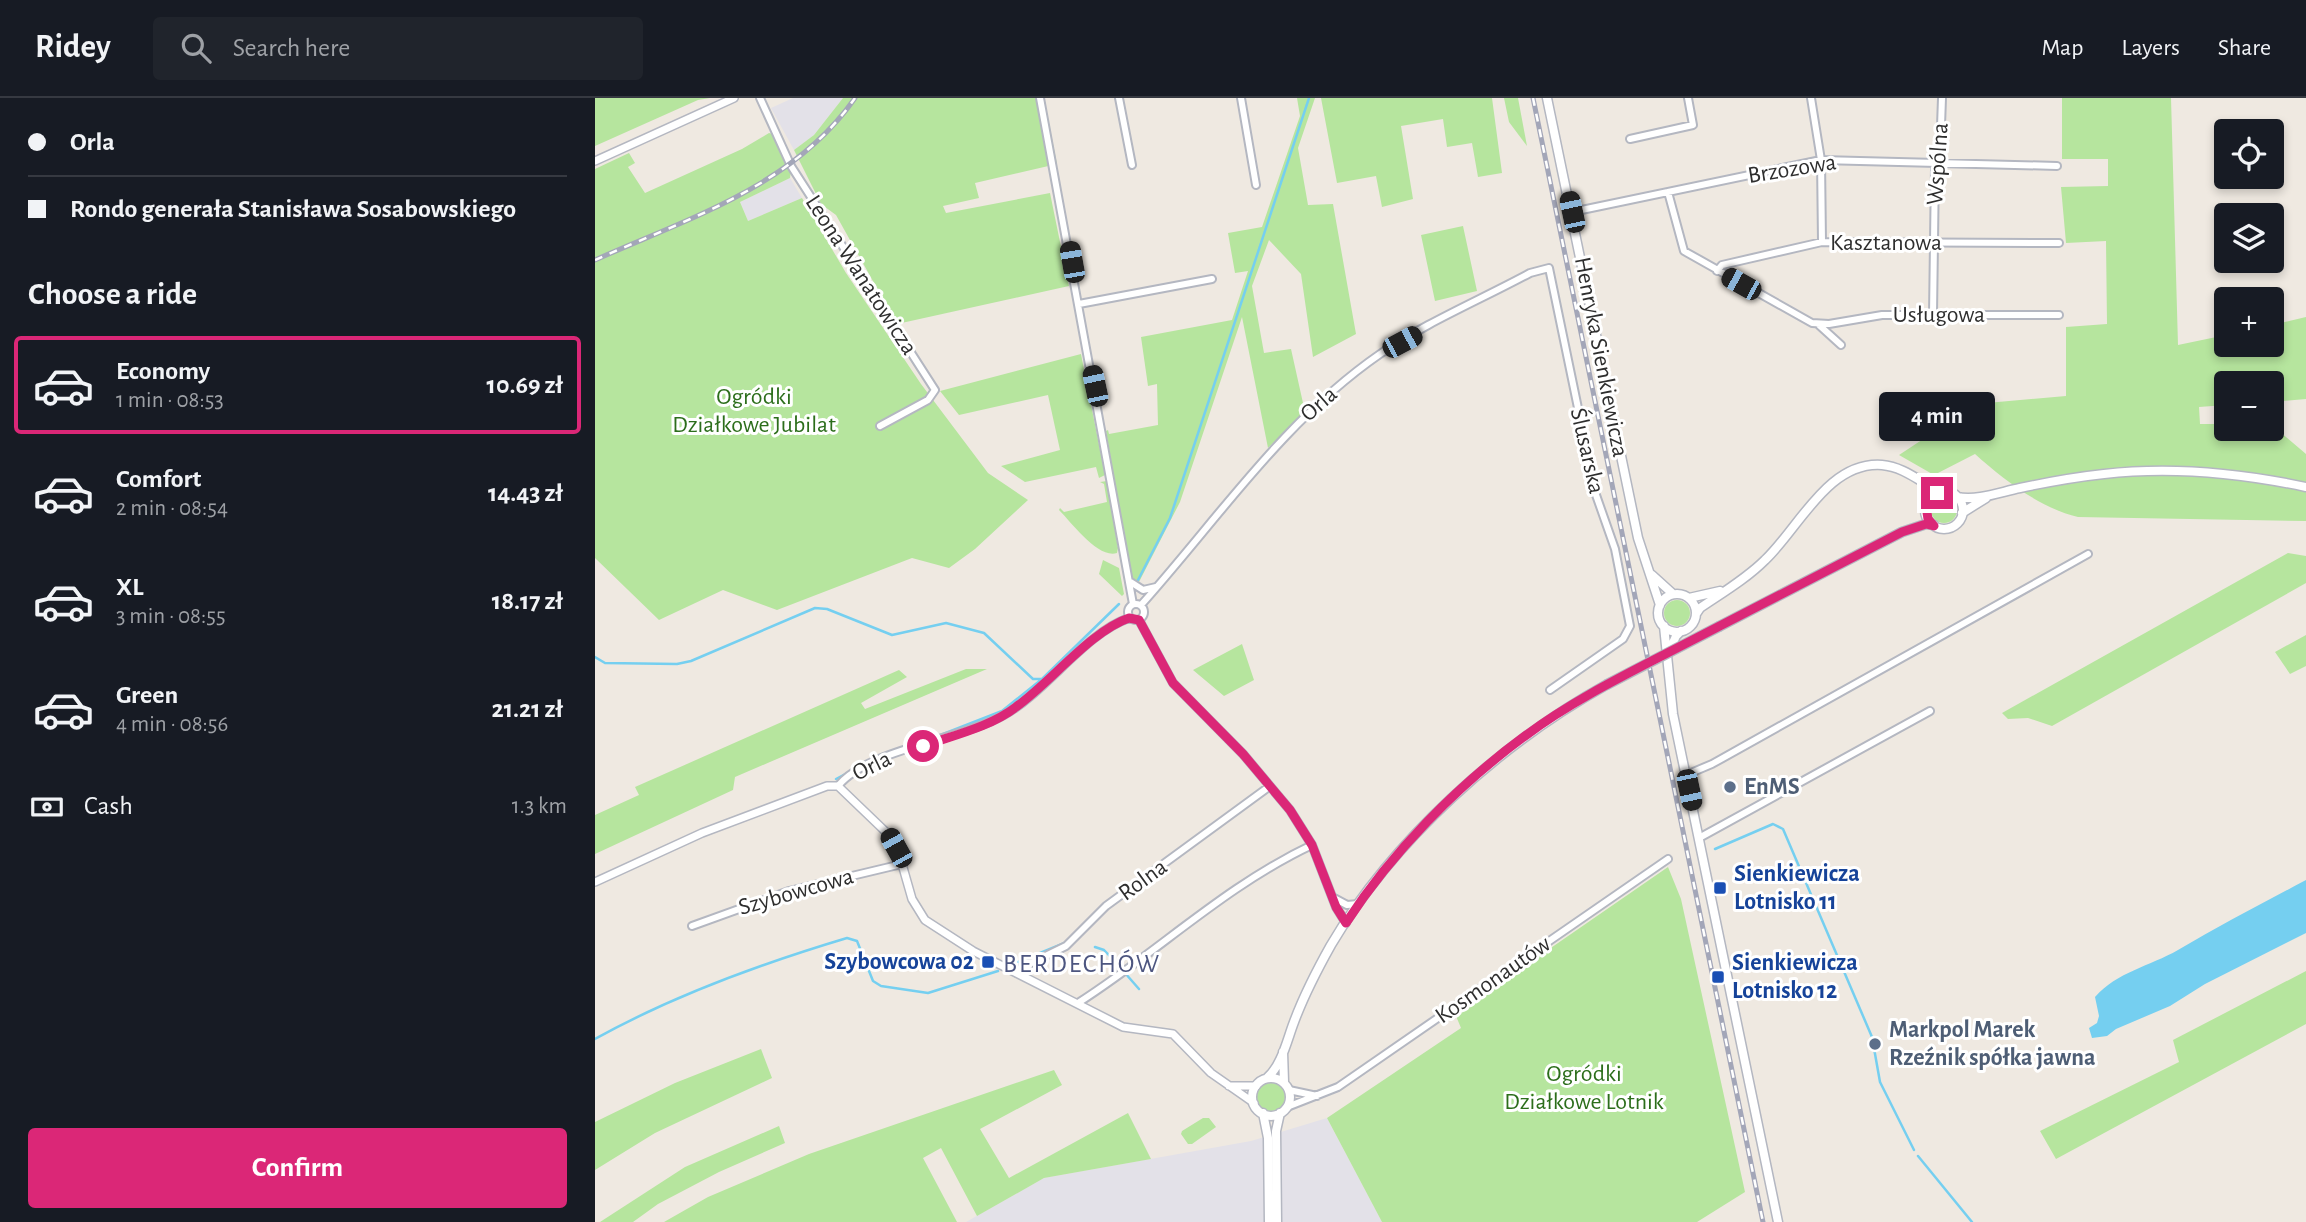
<!DOCTYPE html>
<html lang="en">
<head>
<meta charset="utf-8">
<style>
	body { margin:0; font-family:"Alegreya Sans",sans-serif; background:#20242c; color:#f1f3f6; height:100vh; display:flex; flex-direction:column; font-size:26px; white-space:nowrap }
	* { box-sizing:border-box; margin:0 }
	p { font-size:23px; color:#9ea1a6 }
	.icon { flex:none; width:38px; height:38px; fill:none; stroke:currentColor; stroke-width:2; stroke-linecap:round; stroke-linejoin:round }
	.map { position:relative; flex:1; overflow:hidden }
	.sheet { display:flex; flex-direction:column; background:#171b24; width:595px }
	.sheet>* { flex:none }
	.banner { display:grid; align-content:center; height:154px; padding:0 28px; background:#171b24 }
	.fabs { position:absolute; left:1619px; top:21px; display:grid; gap:14px }
	.fabs a { display:grid; place-items:center; width:70px; height:70px; border-radius:7px; background:#171b24; box-shadow:0 4px 10px #0003; font-size:35px }
	.end { position:absolute; width:32px; height:32px; margin:-16px; border:9px solid #db2777; background:#fff; box-shadow:0 0 0 4px #fff }
	.from { border-radius:50% }
	.bubble { position:absolute; height:49px; border-radius:7px; background:#171b24; box-shadow:0 4px 10px #0003; font-size:23px; font-weight:700; line-height:49px; text-align:center }
	.car { position:absolute; width:21px; height:42px; margin:-21px -10px; border-radius:9px; box-shadow:0 0 5px 2px #0007; background:linear-gradient(#222 24%,#8ab4d8 0 40%,#222 0 76%,#8ab4d8 0 86%,#222 0) }
	.banner b { display:flex; align-items:center; gap:24px; height:66px; font-size:26px }
	.banner b+b { border-top:2px solid #363941 }
	.banner i { width:18px; height:18px; background:#f1f3f6 }
	ul { padding:0; list-style:none }
	li { display:flex; align-items:center; gap:21px; height:98px; margin:0 14px 10px; padding:0 14px; border:4px solid transparent; border-radius:7px }
	li div { flex:1 }
	li b { display:block; font-size:26px }
	li em { font-style:normal; font-weight:700 }
	li.selected { border-color:#db2777 }
	li>.icon { width:63px; height:63px; stroke-width:1.5 }
	h2 { padding:0 28px; font-size:32px; line-height:84px }
	.pay { display:flex; align-items:center; gap:18px; height:77px; padding:0 28px; font-size:26px }
	.pay p { margin-inline-start:auto }
	.action { display:flex; gap:14px; margin-top:auto; padding:14px 28px }
	.action a { flex:1; height:80px; border-radius:7px; background:#db2777; color:#fff; font-size:28px; font-weight:700; line-height:80px; text-align:center }
	header { display:flex; align-items:center; gap:42px; box-sizing:border-box; height:98px; padding:0 35px; background:#171b24; border-bottom:2px solid #363941 }
	header strong { font-size:33px }
	nav { display:flex; gap:38px; margin-inline-start:auto; font-size:24px }
	.search { width:490px; height:63px; background:#20242c; display:flex; align-items:center; gap:18px; box-sizing:border-box; padding:0 24px; border-radius:7px; color:#9ea1a6; font-size:26px }
	main { display:flex; flex:1; min-height:0 }
	.map>svg:first-child { display:block }
</style>
</head>
<body>
<header>
<strong>Ridey</strong>
<div class="search"><svg class="icon" aria-label="search" viewBox="0 0 24 24"><circle cx="10" cy="10" r="6"/><path d="M15 15l6 6"/></svg>Search here</div>
<nav><a>Map</a><a>Layers</a><a>Share</a></nav>
</header>
<main>
<section class="sheet">
<div class="banner">
<b><i class="from"></i>Orla</b>
<b><i></i>Rondo generała Stanisława Sosabowskiego</b>
</div>
<h2>Choose a ride</h2>
<ul>
<li class="selected"><svg class="icon" aria-label="car" viewBox="0 0 24 24"><path d="M5 17H2v-5l4-1 3-4h7l3 4 3 1v5h-3M9 17h6M6 11h13"/><circle cx="7" cy="17" r="2"/><circle cx="17" cy="17" r="2"/></svg><div><b>Economy</b><p>1 min · 08:53</p></div><em>10.69 zł</em></li>
<li><svg class="icon" aria-label="car" viewBox="0 0 24 24"><path d="M5 17H2v-5l4-1 3-4h7l3 4 3 1v5h-3M9 17h6M6 11h13"/><circle cx="7" cy="17" r="2"/><circle cx="17" cy="17" r="2"/></svg><div><b>Comfort</b><p>2 min · 08:54</p></div><em>14.43 zł</em></li>
<li><svg class="icon" aria-label="car" viewBox="0 0 24 24"><path d="M5 17H2v-5l4-1 3-4h7l3 4 3 1v5h-3M9 17h6M6 11h13"/><circle cx="7" cy="17" r="2"/><circle cx="17" cy="17" r="2"/></svg><div><b>XL</b><p>3 min · 08:55</p></div><em>18.17 zł</em></li>
<li><svg class="icon" aria-label="car" viewBox="0 0 24 24"><path d="M5 17H2v-5l4-1 3-4h7l3 4 3 1v5h-3M9 17h6M6 11h13"/><circle cx="7" cy="17" r="2"/><circle cx="17" cy="17" r="2"/></svg><div><b>Green</b><p>4 min · 08:56</p></div><em>21.21 zł</em></li>
</ul>
<div class="pay"><svg class="icon" aria-label="cash" viewBox="0 0 24 24"><path d="M3 7h18v10H3z"/><circle cx="12" cy="12" r="2"/></svg>Cash<p>1.3 km</p></div>
<div class="action"><a>Confirm</a></div>
</section>
<div class="map">
<svg width="1711" height="1124" viewBox="0 0 1711 1124">
	<rect width="100%" height="100%" fill="#efe9e1"/>
	<path fill="#e3e1e8" d="M198,0H248L219,37L199,52L176,10Z
		M195,80L207,100L153,123L145,104Z
		M732,1020L787,1124H371L449,1080L656,1043Z"/>
	<path fill="#b6e59e" d="M0,0H115L103,2L0,48Z
		M248,0H449L462,66L380,85L384,100L348,108L351,115L455,95L474,188L302,226L241,117L226,106L199,52L219,37Z
		M702,0H720L703,50L713,107L738,106L761,236L718,259L706,176L674,142L657,188L669,255L696,251L710,314L673,350L647,219L585,404L544,484L536,479L511,333L513,332L514,336L563,327L562,286L553,288L546,239L637,222L653,173L640,175L633,135L667,129L705,18Z
		M726,0H897L907,75L883,79L877,45L852,49L848,21L806,28L818,101L787,109L781,78L742,85Z
		M909,0H923L932,48L914,24Z
		M1467,0H1576L1583,247L1631,237V247H1676L1677,227L1711,219V301L1677,304L1676,285H1631V307L1604,309L1605,326H1631V331H1676L1677,327L1711,356V423L1483,419C1445,410 1409,382 1380,356L1339,377L1304,357L1345,330L1325,311L1471,298V229L1512,226L1511,143L1471,145L1466,89L1513,88V61H1467Z
		M174,35L178,36L196,73L195,80L145,104L153,123L207,100L251,175L326,286L393,375L433,402L380,451L354,470L317,460L182,512L128,492L64,522L0,460V71L34,55L40,65L33,69L50,95L147,51Z
		M868,128L882,193L840,203L826,137Z
		M486,256L510,377L504,380L501,369L430,384L406,368L465,352L453,297L364,317L345,293Z
		M512,383L523,450L522,455C503,461 477,425 464,412L465,410L469,414L512,404L509,386L505,384Z
		M1336 412a13 13 0 1 1 26 0a13 13 0 1 1-26 0Z
		M1693,455L1711,458V485L1457,628L1433,620L1413,621L1407,615Z
		M508,462L524,470L529,496L527,498L504,476Z
		M1069 515a13 13 0 1 1 26 0a13 13 0 1 1-26 0Z
		M1711,537V568L1695,576L1680,554Z
		M647,546L659,582L629,598L598,572Z
		M371,571H392L140,679L138,692L0,756V717L44,697L40,689L304,572L312,579L266,605L270,611Z
		M1073,769L1086,801L1150,1094L1102,1124H787L732,1020L866,930L861,918L866,912Z
		M1711,873V926L1461,1061L1445,1033L1584,964L1578,942Z
		M166,951L177,980L60,1035L0,1072V1024L80,985Z
		M459,972L467,987L385,1031L414,1080L533,1015L556,1061L449,1080L382,1118L346,1050L328,1060L362,1124H69L113,1099L214,1056Z
		M662 999a14 14 0 1 1 28 0a14 14 0 1 1-28 0Z
		M608,1020H614L621,1029L597,1046H593L586,1036L587,1033Z
		M184,1028L190,1045L124,1074L63,1106L38,1124H5L90,1069Z"/>
	<path fill="#75cff0" d="M1711,782V835L1610,886L1575,908L1521,931L1512,938L1497,940L1494,930L1502,925L1504,918L1500,899C1522,874 1555,868 1583,852C1625,827 1668,805 1711,782Z"/>
	<g fill="none" stroke-linecap="round" stroke-linejoin="round">
		<path stroke="#75cff0" stroke-width="2.5" d="M543,482L575,420L714,0
			M0,559L10,565L82,566L96,563L220,510L232,511L297,537L351,525L389,535L438,581H447
			M343,638L407,613L447,581L524,506
			M241,681L256,673
			M1120,751L1178,726L1188,731L1277,939L1285,984L1319,1052
			M500,849L509,852L527,871
			M423,864L472,844
			M530,875L544,891
			M0,941C79,897 165,866 252,840L262,843L278,883L286,888L333,895L403,873
			M1323,1058L1377,1124"/>
		<g stroke="#b4b7c1" stroke-width="10">
			<path id="minor" d="M165,0L196,68L340,292L333,302L285,328
				M445,0L538,506
				M524,0L537,67
				M646,0L661,87
				M1216,0L1226,62L1227,144
				M1035,41L1098,27L1093,0
				M1073,94L1089,153L1217,225L1234,226L1287,217H1464
				M977,114L1226,62L1462,68
				M1122,173L1127,167L1227,144L1464,145
				M484,206L617,181
				M1338,217L1340,70L1345,56L1347,0
				M1224,227L1246,247
				M534,483L548,492L561,489
				M533 514a8 8 0 1 1 16 0a8 8 0 1 1-16 0Z
				M546,507C623,421 688,323 785,256C830,225 887,201 935,175L954,170L1001,397L1020,451L1035,528L1028,541L955,592
				M544,522L578,585L648,656L695,712L717,747L741,809L751,825
				M1091,677L1117,666L1493,456
				M243,688C273,651 365,642 409,617C452,593 490,535 534,520
				M1104,740L1335,613
				M739,800L752,807L763,806
				M97,828L194,793L307,766
				M422,875L426,870L471,848L511,808L675,688
				M483,905C563,854 630,788 717,747
				M694,992L722,998
				M692,1009L743,989L1073,761"/>
		</g>
		<g stroke="#b4b7c1" stroke-width="10">
			<path id="tertiary" d="M0,63L139,0
				M0,784L107,735L232,688H243L293,736L307,766L317,801L330,822L378,853L528,929L578,936L616,975L659,1005
				M634,988H661"/>
		</g>
		<g stroke="#b4b7c1" stroke-width="11">
			<path id="secondary" d="M952,0L1043,440L1065,507
				M1330 412a19 19 0 1 1 38 0a19 19 0 1 1-38 0Z
				M1362,399C1383,403 1405,394 1425,390C1453,384 1481,379 1509,376C1577,368 1645,375 1711,389
				M1367,415L1391,400
				M1057,477L1078,496
				M1063 515a19 19 0 1 1 38 0a19 19 0 1 1-38 0Z
				M1094,500L1125,493
				M1101,516L1105,510C1127,495 1151,481 1170,462C1204,430 1233,363 1287,367C1310,369 1326,385 1346,394
				M1069,528L1078,616L1183,1124
				M1125,528L1307,434L1331,426L1339,427
				M1073,556L1081,538L1086,533
				M688,954L689,984
				M672,980C687,967 692,942 699,924C709,897 722,872 736,847C798,742 905,646 1011,587
				M657 999a19 19 0 1 1 38 0a19 19 0 1 1-38 0Z
				M668,1015L673,1040L674,1124
				M682,1124L681,1033L685,1015"/>
		</g>
		<use href="#minor" stroke="#fff" stroke-width="6"/>
		<use href="#tertiary" stroke="#fff" stroke-width="7"/>
		<use href="#secondary" stroke="#fff" stroke-width="8"/>
		<g stroke="#a3a6b8" stroke-width="5">
			<path id="rail" d="M938,0L1168,1124
				M0,162C94,120 199,88 260,0"/>
		</g>
		<use href="#rail" stroke="#fff" stroke-width="2.5" stroke-dasharray="8" stroke-linecap="butt"/>
		<g stroke="#b4b7c1" stroke-width="11" stroke-linecap="butt">
			<path id="secondary-bridge" d="M1011,587L1125,528"/>
		</g>
		<use href="#secondary-bridge" stroke="#fff" stroke-width="8"/>
	</g>
	<g fill="none" stroke-linecap="round" stroke-linejoin="round">
		<path stroke="#db2777" stroke-width="9" d="M328,648C359,637 395,629 421,609C456,584 496,533 534,520L544,522L578,585L648,656L695,712L717,747L741,809L751,825C797,754 862,688 930,638C978,602 1032,576 1086,548C1159,510 1233,472 1307,434L1331,426L1339,428L1333,421L1331,408L1342,395"/>
	</g>
	<g fill="#5c6f8a" stroke="#fff" stroke-width="2.5">
		<circle cx="1135" cy="689" r="7"/>
		<circle cx="1280" cy="946" r="7"/>
	</g>
	<g fill="#1a4fb4" stroke="#fff" stroke-width="2.5">
		<rect x="1118" y="783" width="14" height="14" rx="3.5"/>
		<rect x="386" y="857" width="14" height="14" rx="3.5"/>
		<rect x="1116" y="872" width="14" height="14" rx="3.5"/>
	</g>
	<g text-anchor="middle" dominant-baseline="central" stroke-width="6" stroke-linejoin="round" paint-order="stroke">
		<g font-size="24" fill="#2e2e2e" stroke="#fff">
			<text transform="translate(1343 66) rotate(-86)">Wspólna</text>
			<text transform="translate(1197 71) rotate(-9)">Brzozowa</text>
			<text x="1291" y="145">Kasztanowa</text>
			<text transform="translate(266 177) rotate(57)">Leona Wanatowicza</text>
			<text x="1344" y="217">Usługowa</text>
			<text transform="translate(1006 259) rotate(79)">Henryka Sienkiewicza</text>
			<text transform="translate(724 306) rotate(-41)">Orla</text>
			<text transform="translate(992 353) rotate(77)">Ślusarska</text>
			<text transform="translate(277 668) rotate(-26)">Orla</text>
			<text transform="translate(548 782) rotate(-36)">Rolna</text>
			<text transform="translate(201 794) rotate(-16)">Szybowcowa</text>
			<text transform="translate(898 882) rotate(-35)">Kosmonautów</text>
		</g>
		<g font-size="24" fill="#2c6e1b" stroke="#fff">
			<text x="159" y="299">Ogródki<tspan x="159" dy="28">Działkowe Jubilat</tspan></text>
			<text x="989" y="976">Ogródki<tspan x="989" dy="28">Działkowe Lotnik</tspan></text>
		</g>
		<g font-size="24" font-weight="bold" fill="#4e5e75" stroke="#fff" text-anchor="start">
			<text x="1149" y="689">EnMS</text>
			<text x="1294" y="932">Markpol Marek<tspan x="1294" dy="28">Rzeźnik spółka jawna</tspan></text>
		</g>
		<g font-size="24" font-weight="bold" fill="#164399" stroke="#fff" text-anchor="start">
			<text x="1139" y="776">Sienkiewicza<tspan x="1139" dy="28">Lotnisko 11</tspan></text>
			<text x="379" y="864" text-anchor="end">Szybowcowa 02</text>
			<text x="1137" y="865">Sienkiewicza<tspan x="1137" dy="28">Lotnisko 12</tspan></text>
		</g>
		<g font-size="26" letter-spacing="2" fill="#4d5680" stroke="#fff">
			<text x="487" y="866">BERDECHÓW</text>
		</g>
	</g>
</svg>
<div class="fabs">
<a><svg class="icon" aria-label="locate" viewBox="0 0 24 24"><circle cx="12" cy="12" r="6"/><path d="M12 2v4M12 18v4M2 12h4M18 12h4"/></svg></a>
<a><svg class="icon" aria-label="layers" viewBox="0 0 24 24"><path d="M12 4l9 5-9 5-9-5zM3 14l9 5 9-5"/></svg></a>
<a>+</a>
<a>−</a>
</div>
<i class="end from" style="left:328px;top:648px"></i>
<i class="end" style="left:1342px;top:395px"></i>
<div class="bubble" style="left:1284px;top:294px;width:116px">4 min</div>
<i class="car" style="left:977px;top:114px;rotate:348deg"></i>
<i class="car" style="left:477px;top:164px;rotate:350deg"></i>
<i class="car" style="left:1146px;top:186px;rotate:299deg"></i>
<i class="car" style="left:807px;top:244px;rotate:62deg"></i>
<i class="car" style="left:500px;top:288px;rotate:348deg"></i>
<i class="car" style="left:1094px;top:692px;rotate:168deg"></i>
<i class="car" style="left:301px;top:750px;rotate:331deg"></i>
</div>
</main>
</body>
</html>
